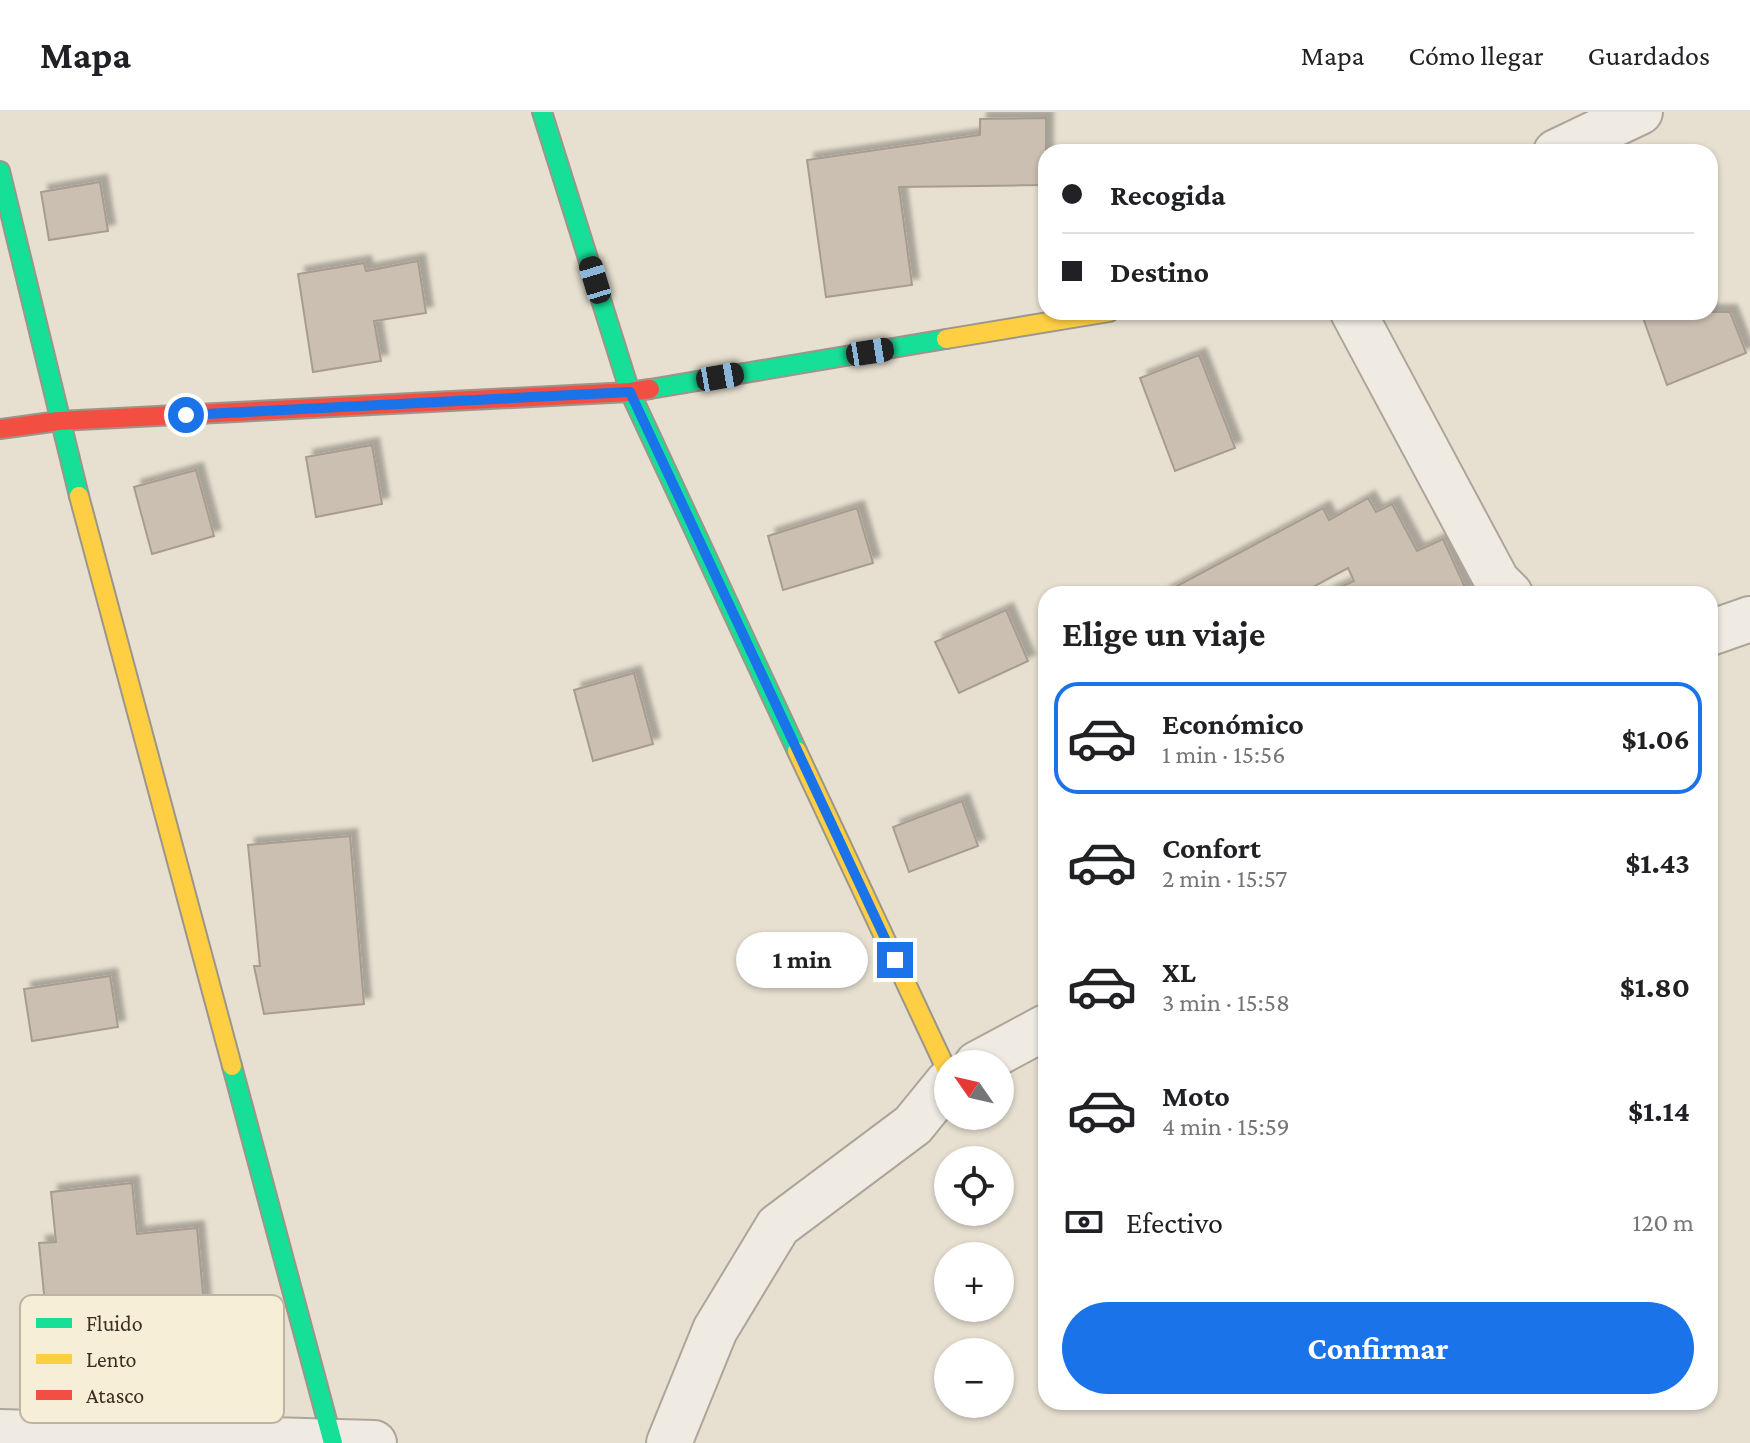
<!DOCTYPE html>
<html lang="es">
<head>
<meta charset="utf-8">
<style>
	body { margin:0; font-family:"Crimson Pro",serif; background:#f2f2f2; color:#202124; height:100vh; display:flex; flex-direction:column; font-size:30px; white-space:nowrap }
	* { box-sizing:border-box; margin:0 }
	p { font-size:26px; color:#757577 }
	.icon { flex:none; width:44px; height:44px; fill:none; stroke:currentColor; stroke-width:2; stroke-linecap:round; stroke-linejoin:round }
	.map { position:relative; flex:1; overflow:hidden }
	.drawer { position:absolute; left:1038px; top:474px; width:680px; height:824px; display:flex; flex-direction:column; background:#fff; border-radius:24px; box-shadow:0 2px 6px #0004 }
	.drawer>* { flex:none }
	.top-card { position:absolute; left:1038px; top:32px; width:680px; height:176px; border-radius:24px; box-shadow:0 2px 6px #0004; display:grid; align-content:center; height:176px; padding:0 24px; background:#fff }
	.needle { width:52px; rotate:304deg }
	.fabs { position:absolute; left:934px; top:938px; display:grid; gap:16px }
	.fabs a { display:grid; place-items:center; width:80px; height:80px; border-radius:50%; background:#fff; box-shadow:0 2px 6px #0004; font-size:40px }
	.end { position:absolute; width:36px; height:36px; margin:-18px; border:10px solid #1a73e8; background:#fff; box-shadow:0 0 0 4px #fff }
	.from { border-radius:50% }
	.bubble { position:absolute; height:56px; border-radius:28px; background:#fff; box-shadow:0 2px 6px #0004; font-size:26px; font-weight:700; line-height:56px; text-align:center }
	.car { position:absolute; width:24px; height:48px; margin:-24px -12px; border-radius:10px; box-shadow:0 0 6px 2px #0007; background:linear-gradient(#222 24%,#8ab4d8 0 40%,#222 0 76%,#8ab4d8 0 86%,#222 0) }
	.top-card b { display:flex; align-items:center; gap:28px; height:76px; font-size:30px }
	.top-card b+b { border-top:2px solid #e0e0e0 }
	.top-card i { width:20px; height:20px; background:#202124 }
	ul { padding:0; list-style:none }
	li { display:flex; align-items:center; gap:24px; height:112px; margin:0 16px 12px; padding:0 8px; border:4px solid transparent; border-radius:24px }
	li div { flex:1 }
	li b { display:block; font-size:30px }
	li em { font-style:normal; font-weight:700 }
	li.active { border-color:#1a73e8 }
	li>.icon { width:72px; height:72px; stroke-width:1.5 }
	h2 { padding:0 24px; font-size:36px; line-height:96px }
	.pay { display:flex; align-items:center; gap:20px; height:88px; padding:0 24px; font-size:30px }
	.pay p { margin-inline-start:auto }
	.button { display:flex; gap:16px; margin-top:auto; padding:16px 24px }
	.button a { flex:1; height:92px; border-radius:48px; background:#1a73e8; color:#fff; font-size:32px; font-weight:700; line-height:92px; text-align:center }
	header { display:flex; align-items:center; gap:48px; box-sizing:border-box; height:112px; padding:0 40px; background:#fff; border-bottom:2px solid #e0e0e0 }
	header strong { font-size:38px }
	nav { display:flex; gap:44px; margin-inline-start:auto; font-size:28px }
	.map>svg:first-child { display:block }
</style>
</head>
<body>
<header>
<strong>Mapa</strong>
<nav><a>Mapa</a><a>Cómo llegar</a><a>Guardados</a></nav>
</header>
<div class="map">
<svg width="1750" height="1331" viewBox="0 0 1750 1331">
	<defs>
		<filter id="shadow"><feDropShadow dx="7" dy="-7" stdDeviation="2" flood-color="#0004"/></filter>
	</defs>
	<rect width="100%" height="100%" fill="#e7e0d1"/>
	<path fill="#cbbfb2" stroke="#a89c90" stroke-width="2" filter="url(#shadow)" d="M1046,6V73L899,75L912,173L826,185L807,48L980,23V7Z
		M100,70L108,119L49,128L41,80Z
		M418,149L426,201L374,209L381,249L313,260L298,162L364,151L366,159Z
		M1641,200H1730L1746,241L1667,273Z
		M1199,243L1235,336L1175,359L1140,266Z
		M372,333L382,392L316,405L306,345Z
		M196,358L214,424L152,442L134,375Z
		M1368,386L1376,400L1392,392L1417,439L1443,427L1468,482H1325L1354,469L1348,456L1300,482H1162L1323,396L1329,408Z
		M857,396L873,451L783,478L768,424Z
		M1006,498L1028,549L959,581L935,530Z
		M634,561L653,632L593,649L574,578Z
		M962,689L978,734L909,760L893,715Z
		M350,724L364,892L264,902L254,854H260L248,733Z
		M110,864L118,915L32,929L24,877Z
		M132,1071L137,1122L197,1116L210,1258L53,1274L39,1131L56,1130L51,1080Z"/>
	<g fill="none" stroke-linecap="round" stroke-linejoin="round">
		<g stroke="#ada599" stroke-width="48">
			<path id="street" d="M1556,40L1640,0
				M1353,200L1497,469L1510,482
				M1710,521L1750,507
				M977,952L1046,915
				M0,1320L374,1331
				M669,1331L715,1218L778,1114L913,1013L948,970"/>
		</g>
		<g stroke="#9c958a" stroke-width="22">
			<path id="fast" d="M542,0L630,280L797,639
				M0,59L79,384
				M650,277L946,227
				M232,954L333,1331"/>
		</g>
		<g stroke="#9c958a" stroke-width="22">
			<path id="slow" d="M946,227L1109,200
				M79,384L232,954
				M797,639L948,961"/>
		</g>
		<g stroke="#9c958a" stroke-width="22">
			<path id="jam" d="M0,317L59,309L630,280L650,277"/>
		</g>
		<use href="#street" stroke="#efebe3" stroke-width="44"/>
		<use href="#fast" stroke="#16e098" stroke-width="18"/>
		<use href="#slow" stroke="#ffcf43" stroke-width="18"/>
		<use href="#jam" stroke="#f24e42" stroke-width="18"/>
	</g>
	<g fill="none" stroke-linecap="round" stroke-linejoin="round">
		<path stroke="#1a73e8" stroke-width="10" d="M186,303L630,280L895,848"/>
	</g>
	<rect x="20" y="1183" width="264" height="128" rx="12" fill="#f7eed8" stroke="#bfb4a1" stroke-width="2"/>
	<rect x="36" y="1206" width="36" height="10" fill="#16e098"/>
	<rect x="36" y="1242" width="36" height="10" fill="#ffcf43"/>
	<rect x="36" y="1278" width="36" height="10" fill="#f24e42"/>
	<g font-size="22" fill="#3d2e20">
		<text x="86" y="1219">Fluido</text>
		<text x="86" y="1255">Lento</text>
		<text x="86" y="1291">Atasco</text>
	</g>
</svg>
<div class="fabs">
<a><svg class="needle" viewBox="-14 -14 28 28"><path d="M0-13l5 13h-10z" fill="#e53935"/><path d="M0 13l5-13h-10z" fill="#757577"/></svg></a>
<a><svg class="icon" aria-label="locate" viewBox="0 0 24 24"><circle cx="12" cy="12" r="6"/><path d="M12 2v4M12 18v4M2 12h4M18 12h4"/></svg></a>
<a>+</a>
<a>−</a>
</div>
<i class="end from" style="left:186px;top:303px"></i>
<i class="end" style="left:895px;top:848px"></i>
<div class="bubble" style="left:736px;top:820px;width:132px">1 min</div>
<i class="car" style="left:595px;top:168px;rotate:343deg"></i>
<i class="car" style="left:870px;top:240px;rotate:81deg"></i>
<i class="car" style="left:720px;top:265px;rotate:80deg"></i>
<div class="top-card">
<b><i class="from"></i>Recogida</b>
<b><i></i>Destino</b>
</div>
<section class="drawer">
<h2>Elige un viaje</h2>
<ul>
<li class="active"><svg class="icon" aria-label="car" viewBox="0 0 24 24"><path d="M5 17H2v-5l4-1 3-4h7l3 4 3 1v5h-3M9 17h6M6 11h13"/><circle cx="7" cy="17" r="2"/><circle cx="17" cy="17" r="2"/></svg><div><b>Económico</b><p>1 min · 15:56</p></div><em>$1.06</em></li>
<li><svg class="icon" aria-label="car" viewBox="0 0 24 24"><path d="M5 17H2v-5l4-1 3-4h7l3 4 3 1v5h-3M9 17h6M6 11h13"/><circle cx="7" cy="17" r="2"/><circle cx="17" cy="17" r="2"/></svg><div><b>Confort</b><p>2 min · 15:57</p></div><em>$1.43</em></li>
<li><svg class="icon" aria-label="car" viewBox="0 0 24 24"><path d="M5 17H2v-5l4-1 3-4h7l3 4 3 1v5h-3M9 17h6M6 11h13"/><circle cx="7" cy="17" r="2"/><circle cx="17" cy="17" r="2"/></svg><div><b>XL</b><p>3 min · 15:58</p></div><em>$1.80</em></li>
<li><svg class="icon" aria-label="car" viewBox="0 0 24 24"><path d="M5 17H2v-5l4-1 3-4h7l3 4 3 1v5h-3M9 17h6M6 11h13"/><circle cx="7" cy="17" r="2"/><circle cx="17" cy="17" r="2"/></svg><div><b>Moto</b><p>4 min · 15:59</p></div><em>$1.14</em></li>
</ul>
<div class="pay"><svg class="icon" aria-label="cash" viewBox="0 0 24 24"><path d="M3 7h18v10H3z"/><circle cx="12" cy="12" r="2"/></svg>Efectivo<p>120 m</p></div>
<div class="button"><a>Confirmar</a></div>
</section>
</div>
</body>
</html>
